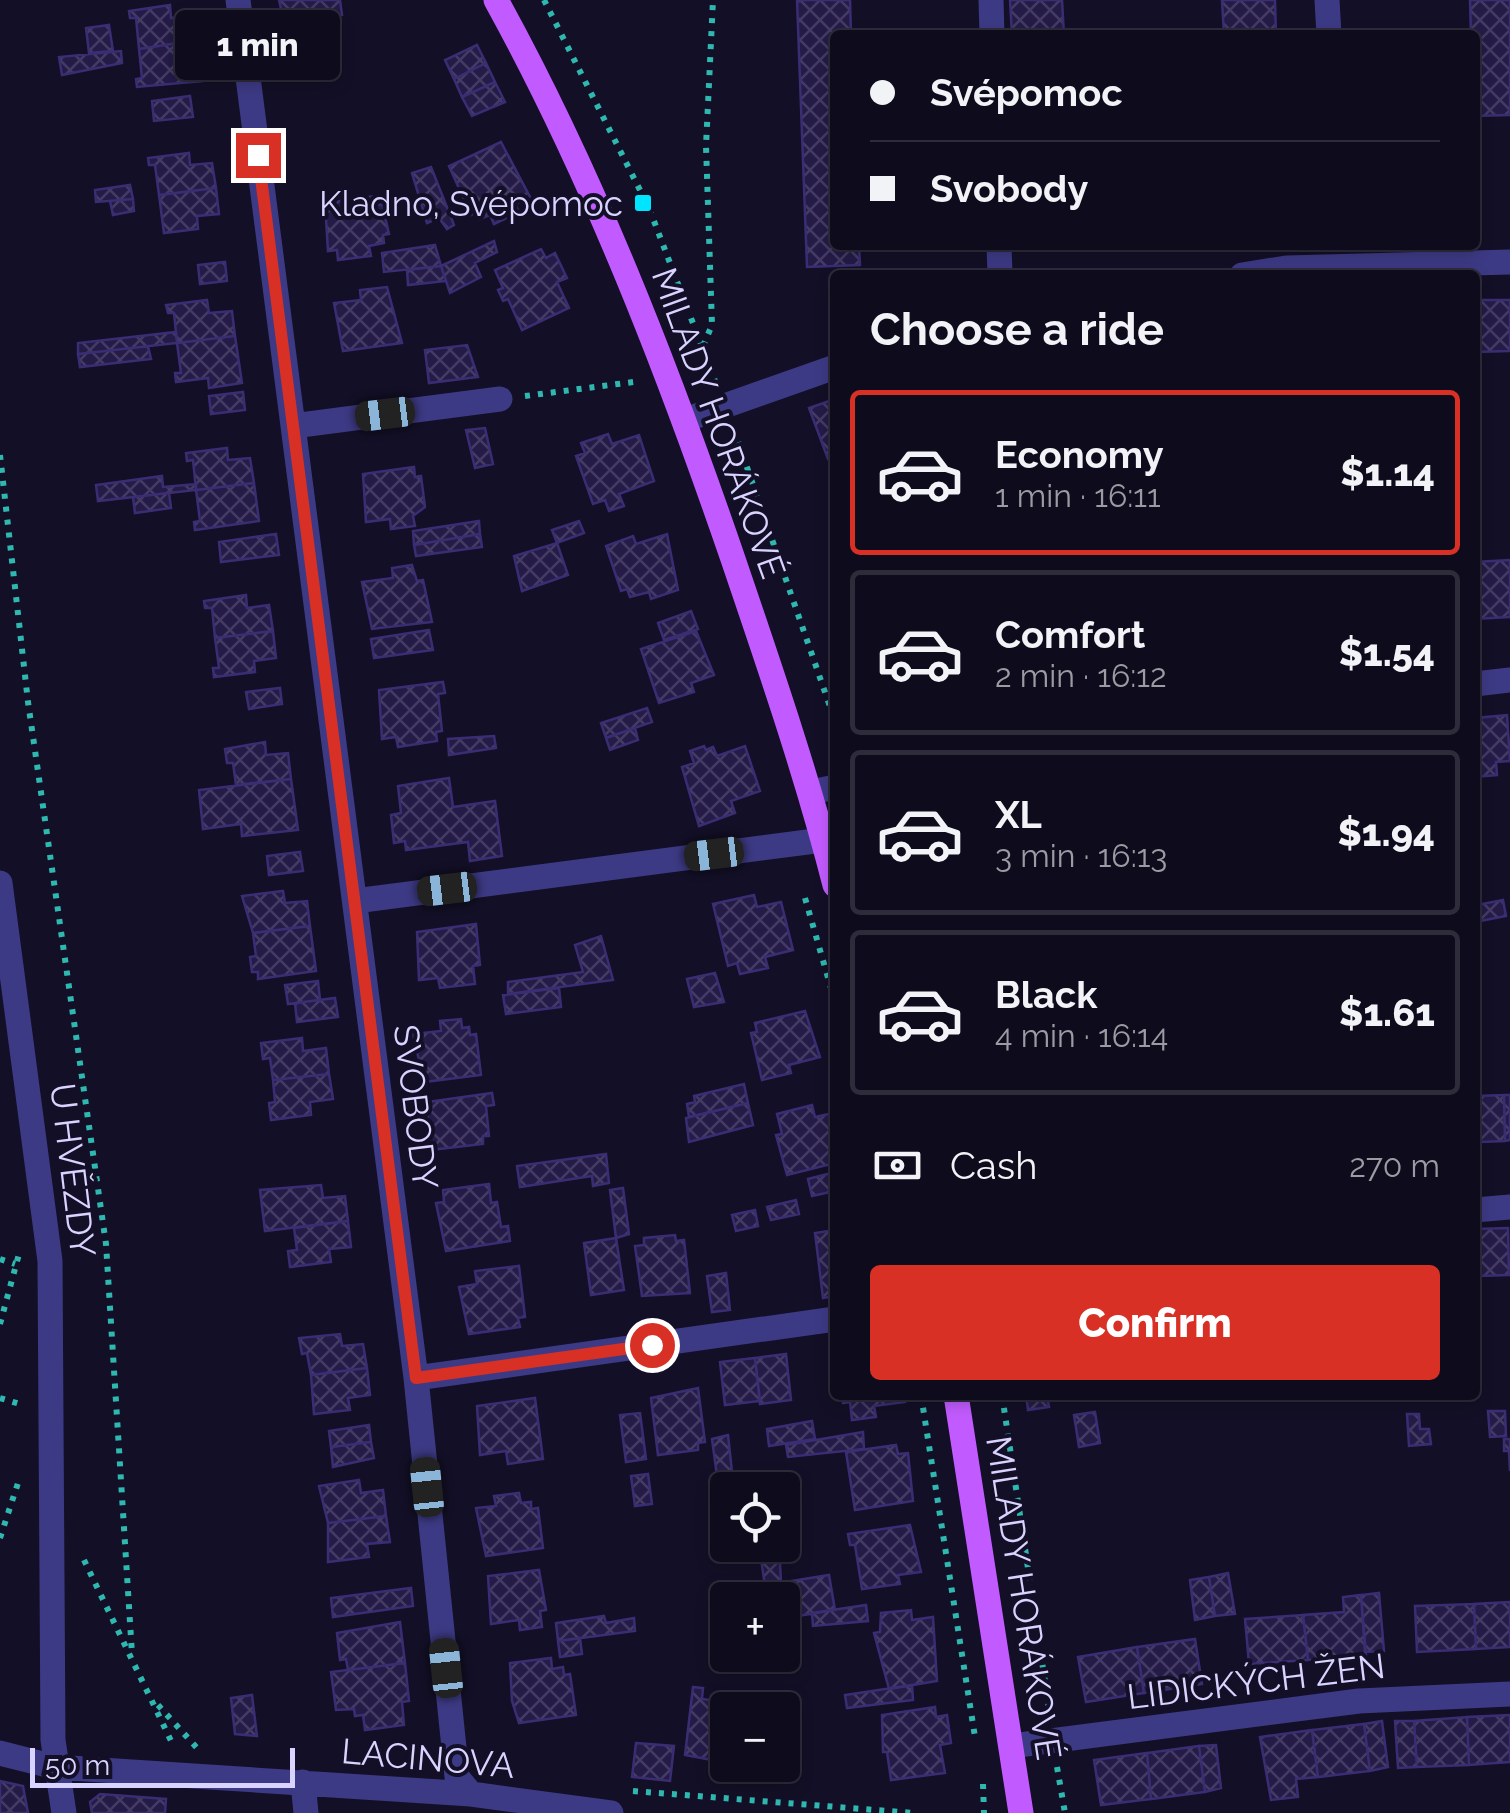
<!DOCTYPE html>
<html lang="en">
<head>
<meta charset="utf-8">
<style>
	body { margin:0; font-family:Raleway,sans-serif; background:#1c1929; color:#f1f3f6; height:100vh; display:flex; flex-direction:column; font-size:38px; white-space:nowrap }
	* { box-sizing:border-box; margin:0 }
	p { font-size:32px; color:#9b9ba3 }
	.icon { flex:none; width:55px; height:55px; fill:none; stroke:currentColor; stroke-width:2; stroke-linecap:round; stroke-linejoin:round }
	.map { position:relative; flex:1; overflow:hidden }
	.drawer { position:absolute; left:830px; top:270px; width:650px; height:1130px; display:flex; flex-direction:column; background:#0e0b1c; border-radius:10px; box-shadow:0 5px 15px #0003,0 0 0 2px #2e2b3b }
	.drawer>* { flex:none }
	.hud { position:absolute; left:830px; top:30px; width:650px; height:220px; border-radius:10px; box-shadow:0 5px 15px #0003,0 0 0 2px #2e2b3b; display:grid; align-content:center; height:220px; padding:0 40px; background:#0e0b1c }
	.controls { position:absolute; left:710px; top:1472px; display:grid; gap:20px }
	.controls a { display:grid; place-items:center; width:90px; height:90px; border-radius:10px; background:#0e0b1c; box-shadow:0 5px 15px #0003,0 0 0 2px #2e2b3b; font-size:50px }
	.scale { position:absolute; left:30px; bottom:25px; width:265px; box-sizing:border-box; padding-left:10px; border:5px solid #d9d4ff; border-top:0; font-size:28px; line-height:35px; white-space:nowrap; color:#d9d4ff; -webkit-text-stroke:8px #130f26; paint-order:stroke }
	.end { position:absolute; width:45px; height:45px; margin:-22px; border:12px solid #d93025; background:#fff; box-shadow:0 0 0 5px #fff }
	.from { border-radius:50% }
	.bubble { position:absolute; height:70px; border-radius:10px; background:#0e0b1c; box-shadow:0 5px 15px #0003,0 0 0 2px #2e2b3b; font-size:32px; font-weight:800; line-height:70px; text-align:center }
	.car { position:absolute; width:30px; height:60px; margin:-30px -15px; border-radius:12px; box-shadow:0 0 8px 2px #0007; background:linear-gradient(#222 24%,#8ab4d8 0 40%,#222 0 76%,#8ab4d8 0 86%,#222 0) }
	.hud b { display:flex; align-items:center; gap:35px; height:95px; font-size:38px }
	.hud b+b { border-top:2px solid #2e2b3b }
	.hud i { width:25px; height:25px; background:#f1f3f6 }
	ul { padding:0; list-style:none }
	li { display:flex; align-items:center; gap:30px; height:165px; margin:0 20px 15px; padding:0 20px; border:5px solid #2e2b3b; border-radius:10px }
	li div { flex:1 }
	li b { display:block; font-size:38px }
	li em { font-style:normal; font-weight:800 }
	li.active { border-color:#d93025 }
	li>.icon { width:90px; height:90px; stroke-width:1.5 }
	h2 { padding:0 40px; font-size:45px; line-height:120px }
	.pay { display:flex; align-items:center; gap:25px; height:110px; padding:0 40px; font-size:38px }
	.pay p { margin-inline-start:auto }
	.action { display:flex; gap:20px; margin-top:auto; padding:20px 40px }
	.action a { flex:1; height:115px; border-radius:10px; background:#d93025; color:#fff; font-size:40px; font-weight:800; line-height:115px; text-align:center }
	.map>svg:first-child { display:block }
</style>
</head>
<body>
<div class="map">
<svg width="1510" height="1813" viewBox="0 0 1510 1813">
	<defs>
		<pattern id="building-cross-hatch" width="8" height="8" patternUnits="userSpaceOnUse" patternTransform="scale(2.5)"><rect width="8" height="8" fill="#241b47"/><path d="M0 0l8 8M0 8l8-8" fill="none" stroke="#433b63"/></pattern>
	</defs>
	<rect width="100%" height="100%" fill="#130f26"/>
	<path fill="url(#building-cross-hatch)" stroke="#3b2d73" stroke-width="2.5" d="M279,0H340L342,15L336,16L337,25L286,31Z
		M797,0H850L851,35H835V245H859L860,265L807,267Z
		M1010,0H1062L1064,35H1012Z
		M1222,0H1275L1276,35H1224Z
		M1470,0H1510V115L1475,116V35H1471Z
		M170,5L171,18L194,15L197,40L139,49L136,18H130L129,11Z
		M109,25L113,51L89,53L86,28Z
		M197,40L202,81L137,87L136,79L142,78L139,49Z
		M477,45L486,63L454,79L445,60Z
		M121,51L122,63L62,75L59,57Z
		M486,63L495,82L462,97L454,79Z
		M495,82L505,102L472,116L462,97Z
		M190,96L193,117L154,121L152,101Z
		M501,142L530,197L515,204L519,212L494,224L490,215L480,219L477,212L471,215L449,166Z
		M189,153L190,165L212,163L216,188L159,195L155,165H149L148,158Z
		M431,167L454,225L447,229L439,218L427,223L412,173Z
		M130,185L133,199L96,202L95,190Z
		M216,188L219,214L197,216L198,229L164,233L159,195Z
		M376,196L378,205L382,204L389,234L383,235L384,243L369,246L371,256L338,260L337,250L328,251L325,203Z
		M133,199L134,211L113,215L110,201Z
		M494,241L497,252L475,263L481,277L450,293L441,266Z
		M435,245L441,266L384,272L382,253Z
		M541,249L546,258L555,253L567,278L557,282L569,308L522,330L508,299L503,301L498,290L503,288L495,270Z
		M225,262L227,281L200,284L198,265Z
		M441,266L446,281L408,285L407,270Z
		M387,287L402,343L343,351L334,303L361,300L360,290Z
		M207,300L209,313L232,311L235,336L177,343L174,313H168L166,305Z
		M1475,300H1510V351L1475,352Z
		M176,332L177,343L78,354V343Z
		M235,336L242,383L209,388L208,378L176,382L175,373H181L177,343Z
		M467,345L478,377L429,383L425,350Z
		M148,346L151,359L80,367L78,354Z
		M243,392L245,410L211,414L209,396Z
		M835,399V457L828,459L809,408Z
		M485,428L493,464L475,468L466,430Z
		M608,434L612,444L639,435L654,481L619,494L624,506L609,511L605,500L593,504L576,456L585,453L581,443Z
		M227,448L228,460L250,458L254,483L196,490L193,460L187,461L186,453Z
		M414,467L415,477L421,476L425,507L413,516L415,526L391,529L390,519L366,522L363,474Z
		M162,476L163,487L196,484V490L98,501L96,485Z
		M254,483L259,521L195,530L194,522L200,521L196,490Z
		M169,493L171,508L135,513L133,497Z
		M479,521L480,534L414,545L413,531Z
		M579,521L584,533L557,543L552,530Z
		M276,534L279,555L221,562L219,542Z
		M480,534L482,547L416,556L414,545Z
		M667,534L678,590L651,599L649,592L630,597L627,589L621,591L606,546L633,536L636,544Z
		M557,543L568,575L522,591L514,556Z
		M1510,560V617L1475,619V562Z
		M412,565L417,581L423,580L432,622L372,629L362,582L393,578L392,568Z
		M246,595L247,608L269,605L273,631L215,638L212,608H205L204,601Z
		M691,611L698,629L664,640L658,623Z
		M429,630L433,650L374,658L371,639Z
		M273,631L276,658L254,661L255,672L214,677L213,668H219L215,638Z
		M696,631L714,675L691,683L694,692L659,703L641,649Z
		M443,682L445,693L438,694L442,731L436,732L437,741L398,747L396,737L382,739L379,690Z
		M280,688L282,704L249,709L246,692Z
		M647,708L652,722L606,738L601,723Z
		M1507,715L1510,761L1496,762L1497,775L1475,777V718Z
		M635,728L638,740L610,750L606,738Z
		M494,736L496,748L449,755L448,739Z
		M265,742L266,755L288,753L291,779L236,785L233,763H227L225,749Z
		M704,746L706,750L713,747L717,756L745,746L760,791L731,801L735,813L699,826L682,767L694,763L690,751Z
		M449,778L453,807L495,801L502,856L470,861L468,842L406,850L405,841L394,843L391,815L401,813L398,786Z
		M291,779L298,830L242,836L241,824L203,829L199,790Z
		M300,852L303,871L269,875L267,856Z
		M283,891L285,903L307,901L310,926L253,933L242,896Z
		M754,895L757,907L781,902L793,950L765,957L768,968L740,974L737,963L728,966L713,904Z
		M1503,900L1506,916L1480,921L1477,905Z
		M476,924L480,965L473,966L475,984L440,988L438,978L419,980L417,932Z
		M310,926L316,971L258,979V972H252L250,957L256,956L253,933Z
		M601,936L613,980L508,994V982L583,972L575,945Z
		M715,973L724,1002L694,1007L687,979Z
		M318,981L320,1000L288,1004L285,985Z
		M559,988L561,1007L506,1014L503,995Z
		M335,998L338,1017L297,1022L295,1003Z
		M805,1011L820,1057L789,1065L791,1073L762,1080L751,1033L757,1032L755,1023Z
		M461,1019L462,1028L469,1027L470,1035L476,1034L481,1075L424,1082L413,1034L441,1031L440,1021Z
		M302,1038L303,1051L326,1048L329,1074L273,1080L270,1058L263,1059L261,1043Z
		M329,1074L333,1099L310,1102L311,1115L271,1120L269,1103L275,1102L273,1080Z
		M744,1084L748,1103L689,1117L687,1104L695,1102L694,1096Z
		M492,1093L494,1105L486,1106L489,1136H483V1144L430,1150L427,1102Z
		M1504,1095L1505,1141L1481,1142L1477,1096Z
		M1504,1095H1510V1140L1505,1141Z
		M748,1103L753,1125L689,1142L686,1118Z
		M812,1105L815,1117L833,1113L835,1163L787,1175L776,1135L782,1134L777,1114Z
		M606,1154L609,1183L593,1186L592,1176L520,1187L517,1166Z
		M835,1172V1191L812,1196L808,1179Z
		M489,1184L491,1203L497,1202L501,1227L508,1226L510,1241L446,1251L436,1203L444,1202L443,1190Z
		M321,1185L323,1198L345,1196L348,1221L265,1231L260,1190Z
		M623,1188L629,1234L616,1238L610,1190Z
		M796,1200L799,1214L771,1220L767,1207Z
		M755,1210L758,1226L736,1231L732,1215Z
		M348,1221L351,1247L329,1249L331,1262L290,1267L288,1251L297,1250L294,1228Z
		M1508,1228L1509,1275L1479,1276L1476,1229Z
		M1476,1229L1479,1276L1475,1277V1229Z
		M835,1230V1296L823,1298L815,1233Z
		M675,1235L676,1241L684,1240L690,1293L642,1296L635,1246L644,1245V1238Z
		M616,1238L624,1290L591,1295L584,1243Z
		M519,1266L525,1317L518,1318L520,1327L469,1334L459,1287L477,1284L475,1271Z
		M726,1273L730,1310L712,1312L707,1276Z
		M340,1334L342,1346L363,1344L367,1368L311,1375L307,1353L302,1354L299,1338Z
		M786,1354L791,1400L760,1404L755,1358Z
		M755,1358L760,1401L725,1405L720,1362Z
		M367,1368L370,1395L348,1398L350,1410L314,1414L311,1375Z
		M698,1388L705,1442L698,1443V1450L658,1455L651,1398Z
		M842,1395H904L905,1402L874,1406L876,1417L852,1420L850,1402L843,1403Z
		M1026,1395H1047L1049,1407L1028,1410Z
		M535,1398L543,1459L508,1464L506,1451L480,1455L477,1406Z
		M1488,1411H1505L1506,1436L1490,1437Z
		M1095,1412L1100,1443L1079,1447L1074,1415Z
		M640,1413L646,1459L626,1462L620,1415Z
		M1407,1414H1419L1420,1429H1429L1431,1444L1409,1446Z
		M812,1421L815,1439L769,1446L767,1429Z
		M369,1425L371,1442L331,1447L329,1431Z
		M863,1432L864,1449L788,1457L786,1445Z
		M728,1435L734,1490H728V1506H721L712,1439Z
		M1504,1439H1510V1471L1509,1451H1504Z
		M371,1442L374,1458L333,1467L331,1447Z
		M896,1445L898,1454L908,1453L913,1501L855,1510L846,1452Z
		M648,1474L652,1504L635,1506L631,1476Z
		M359,1480L361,1493L383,1490L386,1516L328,1523L319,1486Z
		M519,1493L521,1503L531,1502V1509L538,1508L543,1548L486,1556L476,1508L496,1506L494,1496Z
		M386,1516L390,1542L367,1544L369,1557L328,1562V1523Z
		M910,1525L921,1572L898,1575L900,1584L862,1589L855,1545H850L848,1534Z
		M759,1545H779L782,1600H767Z
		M539,1570L546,1610L540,1611L542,1627L520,1630L519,1620L491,1624L488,1576Z
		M1228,1573L1235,1614L1215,1616L1209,1577Z
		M829,1575L835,1610L785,1618L779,1583Z
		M1209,1577L1215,1616L1195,1620L1190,1580Z
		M411,1588L413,1606L333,1617L331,1598Z
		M1379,1593L1384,1651L1365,1652L1361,1595Z
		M1361,1595L1366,1655L1308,1660L1303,1615L1344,1612L1343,1597Z
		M1510,1602V1647L1476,1649L1474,1604Z
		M1474,1604L1476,1649L1417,1652L1415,1606Z
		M866,1605L868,1621L813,1626L812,1613Z
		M911,1610L912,1620L933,1617L937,1681L889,1689L874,1633L880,1632L881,1613Z
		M1303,1615L1308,1660L1249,1664L1245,1619Z
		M604,1616L606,1623L634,1618L635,1631L558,1641L556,1623Z
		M400,1622L405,1663L348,1670L346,1659L340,1660L337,1633Z
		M580,1638L582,1654L560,1657L558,1641Z
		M1195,1639L1202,1684L1144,1693L1137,1647Z
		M1137,1647L1144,1693L1086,1702L1078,1657Z
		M731,1655H753L755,1667L732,1670Z
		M551,1658L552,1669L563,1667L564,1675L570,1674L576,1715L519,1723L512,1701L510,1663Z
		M405,1663L409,1701L402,1702L404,1725L365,1730L363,1715L355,1716L354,1709L336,1710L331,1672Z
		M912,1685L913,1700L847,1708L845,1695Z
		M693,1687L703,1688L702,1699L733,1703L732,1709L742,1710H728V1763L685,1755Z
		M252,1695L257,1736L235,1734L231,1698Z
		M935,1707L936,1717L947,1715L951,1743L940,1745L945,1773L891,1780L887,1752H883L882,1715Z
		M1510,1715V1762L1469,1765L1467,1717Z
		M1467,1717L1469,1765L1417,1767L1414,1721Z
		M1382,1721L1388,1767L1370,1771L1364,1724Z
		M1395,1721H1414L1417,1767L1398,1768Z
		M1364,1724L1370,1771L1318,1777L1312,1730Z
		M1312,1730L1318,1777L1296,1779L1298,1797L1271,1800L1260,1737Z
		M636,1743L674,1746L670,1781L632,1777Z
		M1216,1745L1221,1788L1205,1792L1199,1746Z
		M1199,1746L1205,1792L1151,1799L1147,1753Z
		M1147,1753L1151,1799L1101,1805L1094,1760Z
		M0,1781L23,1786L28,1813H0Z
		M100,1794L166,1799L165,1813H92L90,1802Z"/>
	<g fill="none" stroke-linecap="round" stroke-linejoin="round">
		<path stroke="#2fb8b0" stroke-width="6" stroke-dasharray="5 8" stroke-linecap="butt" d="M544,0L649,208L715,381
			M703,346L712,325L706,146L713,0
			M525,396L641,381
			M734,430L835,721
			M0,455L28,702L106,1244L132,1654
			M805,898L835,1002
			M0,1259L15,1264
			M0,1324L19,1254
			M921,1395L975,1737
			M1002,1395L1050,1715
			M0,1398L23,1405
			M0,1538L19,1480
			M84,1560L174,1747
			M158,1705L197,1748
			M1057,1767L1065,1813
			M983,1784L984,1813
			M633,1791L914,1813"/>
		<path stroke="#3d3a85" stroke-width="25" d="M238,0L416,1378L457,1777L471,1794
			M991,0L992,35
			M1327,0L1329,35
			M999,245L1000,275
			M1242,275L1286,268L1510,262
			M685,420L835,367
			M293,426L500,399
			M1475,684L1510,680
			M812,792L835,787
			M0,883L50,1261L53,1740L64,1813
			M355,901L823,840
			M1475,1210L1510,1207
			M416,1378L835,1319
			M1011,1746L1359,1701L1510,1694
			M0,1753L55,1767L471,1794L611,1813
			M303,1782L306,1813"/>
		<path stroke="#c25bff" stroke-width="25" d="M496,0C594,178 667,367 733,559C770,668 807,775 835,885
			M956,1395L1021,1813"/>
	</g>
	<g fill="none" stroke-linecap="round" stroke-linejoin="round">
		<path stroke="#d93025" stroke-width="12" d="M258,155L416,1378L652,1345"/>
	</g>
	<rect fill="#00e5ff" stroke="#130f26" stroke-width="4" x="633" y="193" width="20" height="20" rx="5"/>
	<g text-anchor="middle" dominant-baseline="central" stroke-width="8" stroke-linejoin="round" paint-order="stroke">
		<g font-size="35" fill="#d9d4ff" stroke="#130f26" text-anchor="end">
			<text x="623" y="203">Kladno, Svépomoc</text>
		</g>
		<g font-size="35" fill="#d9d4ff" stroke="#130f26">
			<text transform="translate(719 423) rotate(70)">MILADY HORÁKOVÉ</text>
			<text transform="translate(416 1107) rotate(83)">SVOBODY</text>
			<text transform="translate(73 1170) rotate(83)">U HVĚZDY</text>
			<text transform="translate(1024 1598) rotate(81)">MILADY HORÁKOVÉ</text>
			<text transform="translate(1256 1681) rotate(-7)">LIDICKÝCH ŽEN</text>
			<text transform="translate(428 1758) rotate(5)">LACINOVA</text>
		</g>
	</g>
</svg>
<div class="controls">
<a><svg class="icon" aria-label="locate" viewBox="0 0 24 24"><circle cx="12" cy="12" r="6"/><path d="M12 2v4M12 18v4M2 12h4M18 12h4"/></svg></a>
<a>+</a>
<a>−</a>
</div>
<div class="scale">50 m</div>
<i class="end from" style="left:652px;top:1345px"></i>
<i class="end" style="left:258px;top:155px"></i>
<div class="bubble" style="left:175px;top:10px;width:165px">1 min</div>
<i class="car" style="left:385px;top:414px;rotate:263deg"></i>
<i class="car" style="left:714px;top:854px;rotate:263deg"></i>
<i class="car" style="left:447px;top:889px;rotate:263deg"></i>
<i class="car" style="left:427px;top:1487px;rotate:354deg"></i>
<i class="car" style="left:446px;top:1668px;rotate:354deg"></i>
<div class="hud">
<b><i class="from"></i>Svépomoc</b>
<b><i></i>Svobody</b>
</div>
<section class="drawer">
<h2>Choose a ride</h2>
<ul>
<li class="active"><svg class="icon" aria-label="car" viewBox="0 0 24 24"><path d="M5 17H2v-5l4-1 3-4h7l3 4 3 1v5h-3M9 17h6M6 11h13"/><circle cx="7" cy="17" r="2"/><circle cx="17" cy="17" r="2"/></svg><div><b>Economy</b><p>1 min · 16:11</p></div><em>$1.14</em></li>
<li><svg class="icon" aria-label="car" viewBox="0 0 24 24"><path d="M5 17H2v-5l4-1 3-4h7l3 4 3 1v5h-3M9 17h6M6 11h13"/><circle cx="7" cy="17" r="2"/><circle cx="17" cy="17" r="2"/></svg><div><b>Comfort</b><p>2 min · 16:12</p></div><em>$1.54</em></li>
<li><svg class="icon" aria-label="car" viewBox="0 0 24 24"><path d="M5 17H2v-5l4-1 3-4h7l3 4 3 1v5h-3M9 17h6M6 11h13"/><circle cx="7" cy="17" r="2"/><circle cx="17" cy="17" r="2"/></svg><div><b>XL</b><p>3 min · 16:13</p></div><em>$1.94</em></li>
<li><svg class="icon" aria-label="car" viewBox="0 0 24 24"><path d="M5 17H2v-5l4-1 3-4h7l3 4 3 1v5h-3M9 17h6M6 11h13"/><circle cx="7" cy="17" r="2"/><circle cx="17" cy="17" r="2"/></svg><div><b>Black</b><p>4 min · 16:14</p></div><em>$1.61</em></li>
</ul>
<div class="pay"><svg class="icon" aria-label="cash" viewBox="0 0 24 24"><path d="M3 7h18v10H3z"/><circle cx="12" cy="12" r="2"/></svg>Cash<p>270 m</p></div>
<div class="action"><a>Confirm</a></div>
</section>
</div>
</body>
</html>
